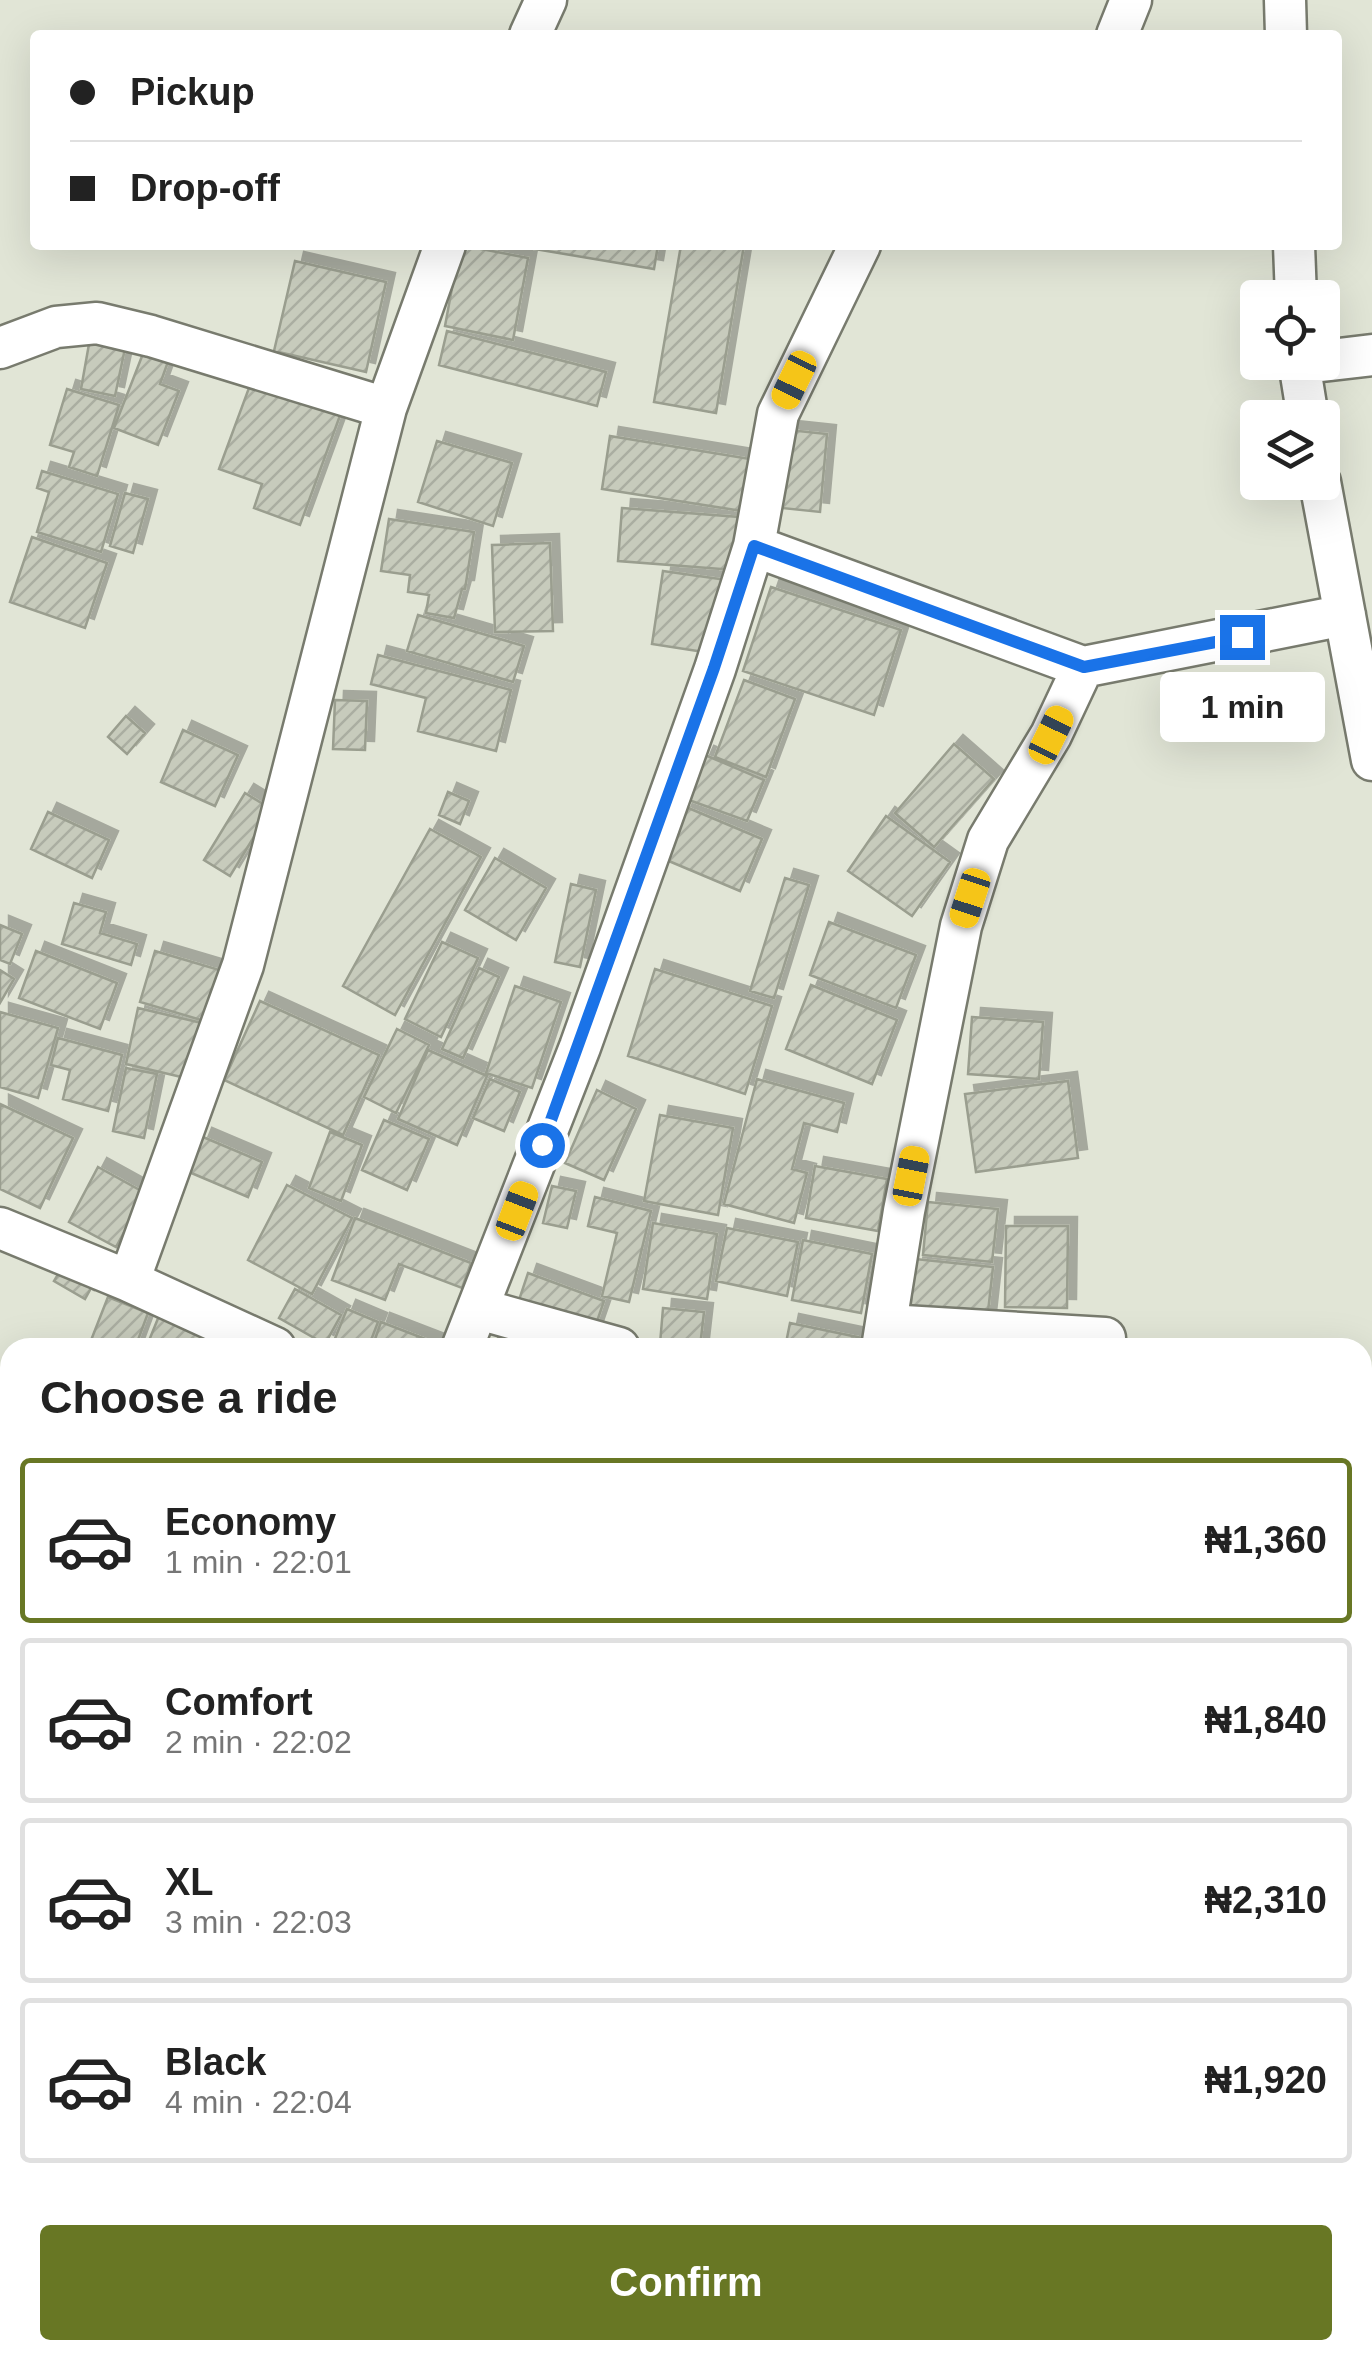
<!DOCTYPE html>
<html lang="en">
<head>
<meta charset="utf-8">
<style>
	body { margin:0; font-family:Helvetica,sans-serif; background:#f6f6f6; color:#222; height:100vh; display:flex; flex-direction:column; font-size:38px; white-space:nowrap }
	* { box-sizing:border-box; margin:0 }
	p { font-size:32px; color:#767676 }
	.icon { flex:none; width:55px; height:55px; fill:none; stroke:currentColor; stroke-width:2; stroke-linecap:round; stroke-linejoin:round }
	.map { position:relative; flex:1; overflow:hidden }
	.drawer { position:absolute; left:0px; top:1338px; width:1372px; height:1022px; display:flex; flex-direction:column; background:#fff; border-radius:30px 30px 0 0; box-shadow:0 10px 40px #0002 }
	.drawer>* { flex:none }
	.guide { position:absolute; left:30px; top:30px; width:1312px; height:220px; border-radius:10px; box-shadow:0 10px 40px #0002; display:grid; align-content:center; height:220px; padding:0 40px; background:#fff }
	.fabs { position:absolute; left:1240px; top:280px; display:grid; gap:20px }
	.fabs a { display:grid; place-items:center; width:100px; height:100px; border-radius:10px; background:#fff; box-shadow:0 10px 40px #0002; font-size:50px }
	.end { position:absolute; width:45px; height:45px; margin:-22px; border:12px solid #1a73e8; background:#fff; box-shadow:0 0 0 5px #fff }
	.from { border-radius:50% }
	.bubble { position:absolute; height:70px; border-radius:10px; background:#fff; box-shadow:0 10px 40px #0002; font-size:32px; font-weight:700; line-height:70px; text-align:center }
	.car { position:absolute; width:30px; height:60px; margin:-30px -15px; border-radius:12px; box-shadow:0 0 8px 2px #0007; background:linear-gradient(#f5c518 24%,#345 0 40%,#f5c518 0 76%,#345 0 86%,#f5c518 0) }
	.guide b { display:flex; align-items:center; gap:35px; height:95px; font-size:38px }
	.guide b+b { border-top:2px solid #e0e0e0 }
	.guide i { width:25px; height:25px; background:#222 }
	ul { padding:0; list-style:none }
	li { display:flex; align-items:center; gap:30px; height:165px; margin:0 20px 15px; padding:0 20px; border:5px solid #e0e0e0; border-radius:10px }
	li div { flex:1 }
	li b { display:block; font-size:38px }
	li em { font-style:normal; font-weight:700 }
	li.on { border-color:#687724 }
	li>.icon { width:90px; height:90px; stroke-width:1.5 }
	h2 { padding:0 40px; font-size:45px; line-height:120px }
	.action { display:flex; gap:20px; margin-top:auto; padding:20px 40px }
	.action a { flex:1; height:115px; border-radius:10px; background:#687724; color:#fff; font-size:40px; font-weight:700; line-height:115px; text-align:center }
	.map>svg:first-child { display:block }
</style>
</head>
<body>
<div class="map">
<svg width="1372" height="2358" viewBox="0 0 1372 2358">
	<defs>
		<pattern id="building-hatch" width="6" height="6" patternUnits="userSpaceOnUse" patternTransform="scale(2.5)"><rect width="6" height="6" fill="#c7cbbc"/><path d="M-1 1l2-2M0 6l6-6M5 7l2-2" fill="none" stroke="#aaaea1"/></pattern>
		<filter id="shadow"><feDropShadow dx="9" dy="-9" stdDeviation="0" flood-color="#0004"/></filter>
	</defs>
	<rect width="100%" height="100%" fill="#e1e5d6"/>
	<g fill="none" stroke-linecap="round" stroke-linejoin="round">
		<path stroke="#8b9b4c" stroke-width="12" d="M0,1685L10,1688
			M1362,1731L1372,1729"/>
	</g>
	<path fill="url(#building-hatch)" stroke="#9a9e8f" stroke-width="2.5" filter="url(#shadow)" d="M460,245L528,258L513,340L445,326Z
		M511,245H658L654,269Z
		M681,245H744L716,413L654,402Z
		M295,261L386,282L366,372L274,351Z
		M92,327L128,334L115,396L81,389Z
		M447,331L606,372L597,406L439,365Z
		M146,346L170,356L160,384L179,391L158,445L114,428Z
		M253,377L342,410L300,525L254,508L262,484L219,469Z
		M67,389L119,405L97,476L69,467L74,452L50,445Z
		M779,429L827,434L820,512L772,507Z
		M610,436L750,459L742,511L602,489Z
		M437,441L512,463L493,526L418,502Z
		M42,471L118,494L101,552L37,532L49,492L37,488Z
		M125,493L148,499L133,553L110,546Z
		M622,508L739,517L734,570L618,561Z
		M389,519L474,532L465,589H462L454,618L426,613L429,595L408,592L410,575L381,571Z
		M32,537L107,563L85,628L10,602Z
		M550,543L553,631L495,632L492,545Z
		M663,571L727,580L717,654L652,644Z
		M771,587L901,630L874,715L743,671Z
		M418,615L524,646L513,682L407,651Z
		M378,655L511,690L496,751L418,731L426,698L371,684Z
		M744,680L795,699L766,777L715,757Z
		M335,700L367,701L365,750L333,749Z
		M126,716L145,733L127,754L108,737Z
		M183,730L238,755L215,806L161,782Z
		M954,744L994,779L934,847L895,813Z
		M705,755L764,780L747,821L686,799Z
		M448,792L469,801L460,824L439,815Z
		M245,793L271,809L230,876L204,860Z
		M686,807L762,839L740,891L664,859Z
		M48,812L109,840L92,878L31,849Z
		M886,816L950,862L912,916L848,871Z
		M430,829L481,857L395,1015L343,986Z
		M495,858L546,888L516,940L465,910Z
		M785,878L809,885L774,998L750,991Z
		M571,884L596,890L580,967L555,962Z
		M74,903L106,912L100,933L137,944L131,965L62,944Z
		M829,922L916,955L896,1008L810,975Z
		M0,925L22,934L10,964L0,960Z
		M442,942L478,958L441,1037L405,1019Z
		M36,951L117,983L100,1029L19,998Z
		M155,951L233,974L218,1025L140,1002Z
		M479,968L499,977L463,1058L442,1049Z
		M655,969L772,1006L745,1094L628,1056Z
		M0,970L14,979L0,1003Z
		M811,985L897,1020L872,1084L786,1049Z
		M515,986L561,1002L532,1088L486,1073Z
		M260,1001L379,1055L343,1135L224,1080Z
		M138,1008L206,1024L194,1080L126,1064Z
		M0,1012L58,1028L38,1098L0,1087Z
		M972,1017L1043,1022L1039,1079L968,1074Z
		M397,1029L429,1045L396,1113L364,1097Z
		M58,1038L122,1055L108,1111L63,1099L70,1070L51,1065Z
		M428,1050L487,1076L457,1145L398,1119Z
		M126,1068L157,1074L144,1138L113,1131Z
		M490,1079L520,1092L504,1131L473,1118Z
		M757,1079L844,1103L837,1132L804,1123L792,1169L807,1173L794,1223L724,1204Z
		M1068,1081L1078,1158L976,1172L965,1094Z
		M597,1090L636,1109L604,1180L565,1163Z
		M0,1104L73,1138L40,1208L0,1189Z
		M660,1115L733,1128L718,1215L644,1201Z
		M384,1120L429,1139L407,1190L362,1170Z
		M330,1132L362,1145L341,1201L309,1188Z
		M203,1137L262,1162L248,1197L189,1172Z
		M815,1166L887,1179L878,1231L806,1218Z
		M98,1167L145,1193L116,1247L69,1222Z
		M287,1185L352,1218L312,1294L248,1260Z
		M552,1186L576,1191L567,1228L543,1223Z
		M595,1197L651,1211L629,1302L602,1296L617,1233L588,1226Z
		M928,1202L998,1209L992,1262L923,1255Z
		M355,1218L471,1263L462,1288L399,1264L385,1300L332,1280Z
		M653,1223L717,1234L707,1299L643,1289Z
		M1006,1226H1068L1067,1308L1005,1307Z
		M727,1228L798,1242L787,1296L716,1281Z
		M803,1240L872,1254L861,1313L792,1300Z
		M915,1259L993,1267L987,1321L910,1313Z
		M66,1261L96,1279L85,1299L54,1281Z
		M528,1273L604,1301L593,1333L517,1306Z
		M295,1289L341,1315L325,1344L279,1318Z
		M108,1297L148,1313L135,1348H88Z
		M663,1308L704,1312L700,1347L660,1344Z
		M347,1309L378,1322L368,1348L332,1346Z
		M159,1316L212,1338L208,1348H146Z
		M381,1322L441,1345L440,1348H372Z
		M790,1323L867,1339L865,1348H785Z
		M501,1331L541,1348H494Z
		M1372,2210V2283H1363L1362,2211Z
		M6,2305L10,2350H15L16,2357L0,2358V2306Z
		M1362,2335L1369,2358H1199L1197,2350H1362Z
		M104,2350H153L155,2355L107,2358Z
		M192,2350H279L247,2358H194Z
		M312,2350H320L323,2358H291Z
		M331,2350H403L406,2358H334Z
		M645,2350H685V2358H645Z
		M742,2350L743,2358H699L698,2352Z
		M750,2350H793L792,2358L750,2354Z
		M1084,2350H1188L1159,2358H1086Z"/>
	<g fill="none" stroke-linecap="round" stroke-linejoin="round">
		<g stroke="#787b6e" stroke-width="45">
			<path id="minor" d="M1285,0L1286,35
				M530,35L546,0
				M1117,35L1131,0
				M1294,245L1296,298
				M0,348L56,327L97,323L151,336L386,408
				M1322,361L1372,355
				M1299,362L1308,418
				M1320,482L1372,760
				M754,546L1083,667L1345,615
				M0,1228L129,1281L275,1348
				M129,1281L243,965L386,408L445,245
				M479,1309L619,1348
				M887,1325L1105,1338
				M462,1348L580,1047L715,669L754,546L778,414L860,245
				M882,1348L904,1211L961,926L988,840L1051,735L1083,667
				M1362,2191L1372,2187
				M0,2221H10
				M182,2350L184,2358
				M1065,2350L1067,2358
				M902,2358L923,2350"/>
		</g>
		<use href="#minor" stroke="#fff" stroke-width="40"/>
	</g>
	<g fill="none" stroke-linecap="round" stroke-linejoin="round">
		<path stroke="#1a73e8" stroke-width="12" d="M542,1145L714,668L754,546L1084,667L1242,637"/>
	</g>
</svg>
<div class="fabs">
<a><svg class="icon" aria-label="locate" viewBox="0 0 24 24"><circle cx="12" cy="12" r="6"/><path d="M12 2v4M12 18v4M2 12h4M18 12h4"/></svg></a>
<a><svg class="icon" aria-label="layers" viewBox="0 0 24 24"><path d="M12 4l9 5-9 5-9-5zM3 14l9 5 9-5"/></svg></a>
</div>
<i class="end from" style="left:542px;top:1145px"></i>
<i class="end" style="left:1242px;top:637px"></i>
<div class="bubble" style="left:1160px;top:672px;width:165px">1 min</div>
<i class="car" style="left:794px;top:380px;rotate:206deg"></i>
<i class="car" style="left:1051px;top:735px;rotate:26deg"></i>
<i class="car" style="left:970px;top:898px;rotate:198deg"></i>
<i class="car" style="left:911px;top:1176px;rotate:11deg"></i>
<i class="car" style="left:517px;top:1211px;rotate:21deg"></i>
<div class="guide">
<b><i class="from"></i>Pickup</b>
<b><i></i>Drop-off</b>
</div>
<section class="drawer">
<h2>Choose a ride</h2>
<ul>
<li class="on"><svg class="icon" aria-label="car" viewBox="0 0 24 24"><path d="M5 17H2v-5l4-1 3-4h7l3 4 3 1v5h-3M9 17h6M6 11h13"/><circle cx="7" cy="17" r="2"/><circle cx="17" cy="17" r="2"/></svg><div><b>Economy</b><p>1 min · 22:01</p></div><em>₦1,360</em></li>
<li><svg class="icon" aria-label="car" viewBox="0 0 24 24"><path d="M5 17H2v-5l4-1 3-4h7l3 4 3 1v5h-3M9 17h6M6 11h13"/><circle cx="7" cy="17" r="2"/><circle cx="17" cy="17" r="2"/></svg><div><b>Comfort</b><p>2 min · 22:02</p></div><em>₦1,840</em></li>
<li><svg class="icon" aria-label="car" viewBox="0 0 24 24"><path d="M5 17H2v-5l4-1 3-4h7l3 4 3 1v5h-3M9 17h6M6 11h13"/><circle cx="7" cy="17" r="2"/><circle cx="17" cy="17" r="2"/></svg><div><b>XL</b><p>3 min · 22:03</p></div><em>₦2,310</em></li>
<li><svg class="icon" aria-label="car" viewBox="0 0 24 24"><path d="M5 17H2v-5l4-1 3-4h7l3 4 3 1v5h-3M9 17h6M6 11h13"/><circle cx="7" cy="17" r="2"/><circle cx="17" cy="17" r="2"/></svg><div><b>Black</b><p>4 min · 22:04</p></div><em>₦1,920</em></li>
</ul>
<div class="action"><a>Confirm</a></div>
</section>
</div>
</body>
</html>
